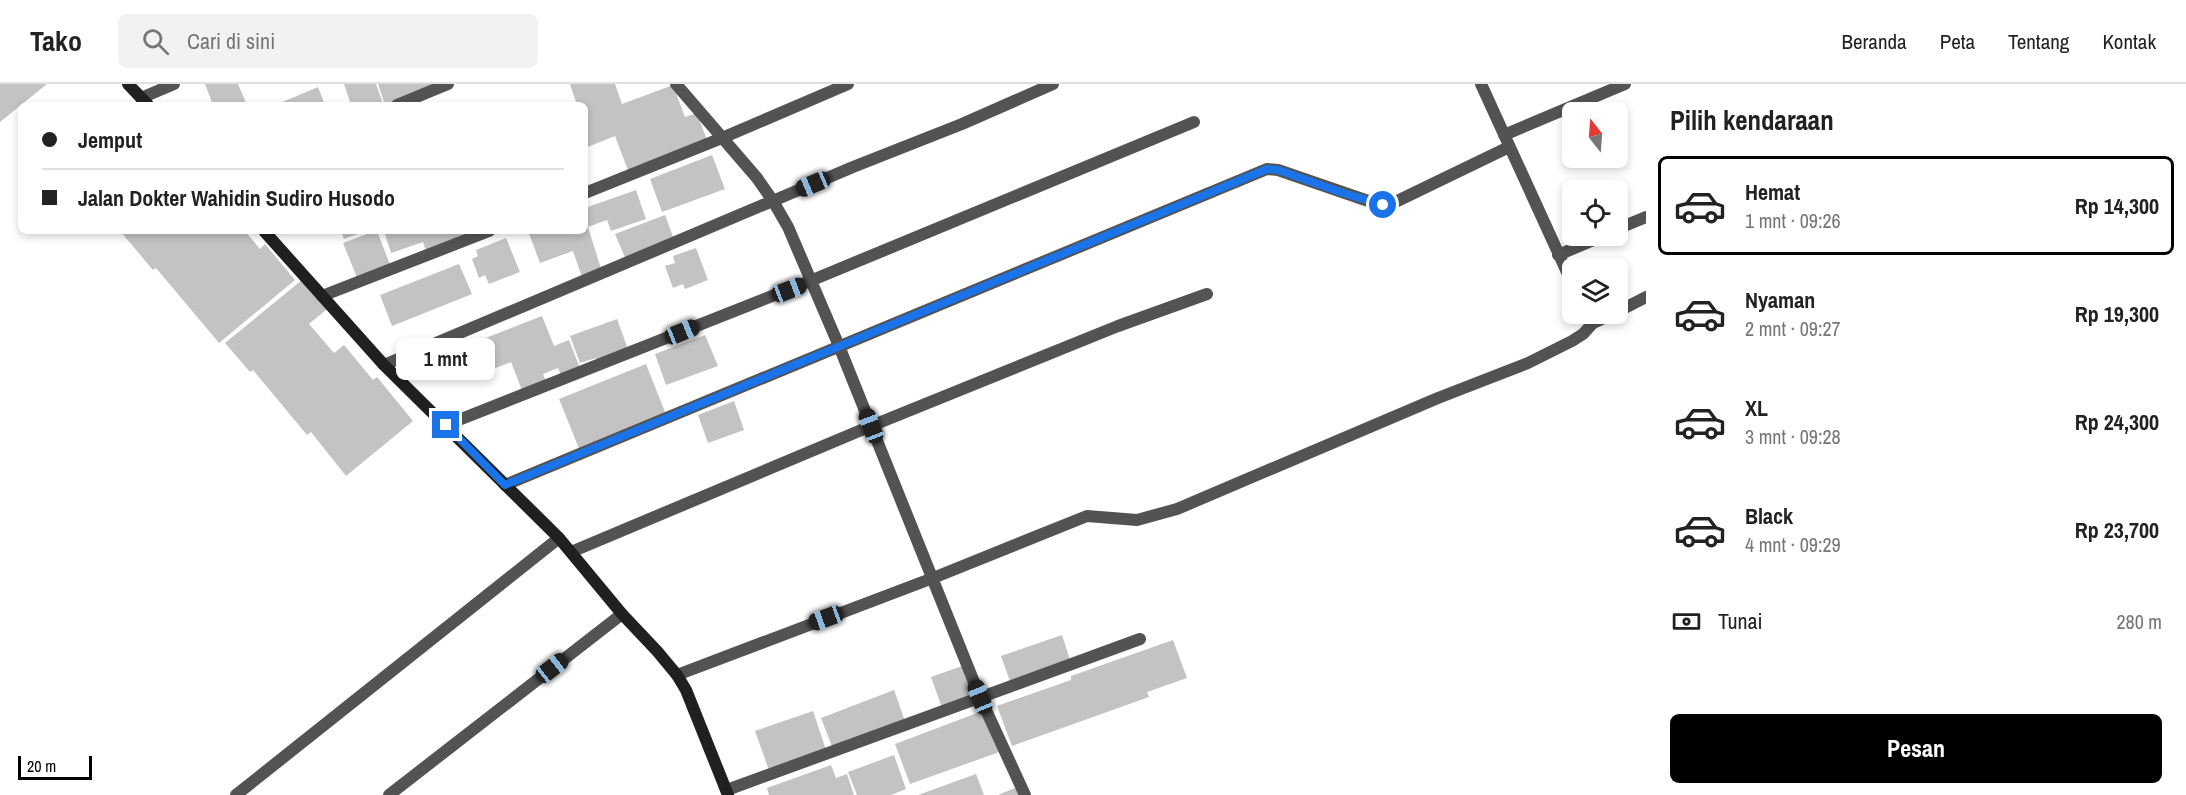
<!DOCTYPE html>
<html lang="id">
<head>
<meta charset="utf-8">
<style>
	body { margin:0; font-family:"Archivo Narrow",sans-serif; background:#f2f2f2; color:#222; height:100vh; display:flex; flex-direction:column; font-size:22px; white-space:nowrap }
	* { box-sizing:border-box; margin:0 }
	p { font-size:20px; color:#767676 }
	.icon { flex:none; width:33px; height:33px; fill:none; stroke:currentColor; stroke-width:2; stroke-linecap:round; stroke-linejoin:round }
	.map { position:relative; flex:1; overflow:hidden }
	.sheet { display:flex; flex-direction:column; background:#fff; width:540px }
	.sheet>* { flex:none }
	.hud { position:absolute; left:18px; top:18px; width:570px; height:132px; border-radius:9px; box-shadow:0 3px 9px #0003; display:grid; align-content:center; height:132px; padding:0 24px; background:#fff }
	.needle { width:39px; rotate:343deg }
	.buttons { position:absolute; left:1562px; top:18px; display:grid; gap:12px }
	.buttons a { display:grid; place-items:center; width:66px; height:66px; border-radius:9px; background:#fff; box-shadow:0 3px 9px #0003; font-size:30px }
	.scale { position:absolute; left:18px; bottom:15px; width:74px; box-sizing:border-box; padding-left:6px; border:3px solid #000; border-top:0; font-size:16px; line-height:21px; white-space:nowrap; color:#000; -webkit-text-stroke:4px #fff; paint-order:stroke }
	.end { position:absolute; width:27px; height:27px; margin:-14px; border:8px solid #1a73e8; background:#fff; box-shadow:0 0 0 3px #fff }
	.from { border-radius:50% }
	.bubble { position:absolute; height:42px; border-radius:9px; background:#fff; box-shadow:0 3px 9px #0003; font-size:20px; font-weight:700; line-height:42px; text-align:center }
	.car { position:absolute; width:18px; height:36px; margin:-18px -9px; border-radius:8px; box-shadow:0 0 4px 2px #0007; background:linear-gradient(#222 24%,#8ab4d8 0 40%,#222 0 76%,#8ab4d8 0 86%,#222 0) }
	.hud b { display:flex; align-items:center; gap:21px; height:57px; font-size:22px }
	.hud b+b { border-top:2px solid #e0e0e0 }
	.hud i { width:15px; height:15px; background:#222 }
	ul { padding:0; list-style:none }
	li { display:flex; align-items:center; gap:18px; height:99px; margin:0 12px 9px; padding:0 12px; border:3px solid transparent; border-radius:9px }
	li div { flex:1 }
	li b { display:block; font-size:22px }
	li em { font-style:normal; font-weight:700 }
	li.current { border-color:#000 }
	li>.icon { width:54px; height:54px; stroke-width:1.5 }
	h2 { padding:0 24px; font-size:27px; line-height:72px }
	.pay { display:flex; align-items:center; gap:15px; height:66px; padding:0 24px; font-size:22px }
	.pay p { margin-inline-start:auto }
	.button { display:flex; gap:12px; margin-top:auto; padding:12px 24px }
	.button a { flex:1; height:69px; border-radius:9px; background:#000; color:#fff; font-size:24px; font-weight:700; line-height:69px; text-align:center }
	header { display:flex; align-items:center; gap:36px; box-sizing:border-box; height:84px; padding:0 30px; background:#fff; border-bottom:2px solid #e0e0e0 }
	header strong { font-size:28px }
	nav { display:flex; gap:33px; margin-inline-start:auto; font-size:21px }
	.search { width:420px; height:54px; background:#f2f2f2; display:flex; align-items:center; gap:15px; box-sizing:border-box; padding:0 21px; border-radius:9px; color:#767676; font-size:22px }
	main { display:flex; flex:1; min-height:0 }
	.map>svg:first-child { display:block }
</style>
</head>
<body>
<header>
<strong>Tako</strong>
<div class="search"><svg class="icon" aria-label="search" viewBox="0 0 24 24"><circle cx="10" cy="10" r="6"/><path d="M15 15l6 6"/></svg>Cari di sini</div>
<nav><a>Beranda</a><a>Peta</a><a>Tentang</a><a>Kontak</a></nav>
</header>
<main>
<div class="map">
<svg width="1646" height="711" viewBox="0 0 1646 711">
	<rect width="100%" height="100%" fill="#fff"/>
	<path fill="#c3c3c3" d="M0,0H47L0,38Z
		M205,0H238L247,21H213Z
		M344,0H376L383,20L351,21Z
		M378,0H437L393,21H385Z
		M570,0H615L622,20L673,1L685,33L697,29L708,59L629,89L615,52L585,64V21H577Z
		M318,3L325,21H275Z
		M712,71L725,105L662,128L650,95Z
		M636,106L646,135L611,147L607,136L588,143L602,188L583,196L573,167L540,179L528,147H585V124Z
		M665,131L675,158L627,178L615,150Z
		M120,147H245L260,165L265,160L295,196L219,259L156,184L153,186Z
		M341,147H366L344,155Z
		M375,147H377L391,183L358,196L343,159Z
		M394,147H475L427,170L423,158L391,169L385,150Z
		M506,154L520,188L489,200L485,191L479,194L472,175L478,172L476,166Z
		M696,164L708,196L685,205L683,200L673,204L665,182L675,179L673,172Z
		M459,180L472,210L392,242L380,211Z
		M302,196L327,225L309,240L334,269L344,261L373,296L377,293L413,337L346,392L311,348L307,351L253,286L250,288L225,259Z
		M542,232L554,262L569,256L581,287L562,294L558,284L543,290L547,300L523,309L511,278L464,296L452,267Z
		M617,235L629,268L598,279L596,274L580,279L570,252Z
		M705,251L718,282L666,301L655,270Z
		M646,280L667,333L580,367L559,315Z
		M734,317L744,346L708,359L698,331Z
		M1062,551L1071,579L1011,600L1001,572Z
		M1173,556L1187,594L1147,608L1149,613L1012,662L997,622L1071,596V592Z
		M965,581L976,612L942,624L931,593Z
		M894,606L905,637L833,665L821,634Z
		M985,626L1002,667L910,700L895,660Z
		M813,627L827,669L770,689L755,647Z
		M894,671L906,705L891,711H857L848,688Z
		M831,681L836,694L847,690L854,711H769L767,704Z
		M976,690L984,711H918Z
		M1020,702L1024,711H998Z"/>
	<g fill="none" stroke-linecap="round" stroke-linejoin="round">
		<path stroke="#535353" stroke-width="12" d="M676,0L757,94L773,117L788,143L839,262L980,613L1025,711
			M1481,0L1572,199
			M141,14L174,0
			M397,21L448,0
			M1504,51L1625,0
			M585,109L722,54L848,0
			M1617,145L1646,133
			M1558,171L1603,152
			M322,212L489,147
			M1617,228L1646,213
			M384,281L853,83L962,40L1053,0
			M446,341L810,197L1194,38
			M505,401L1267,85L1278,86L1377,120L1389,121L1509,63
			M571,468L871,342L1118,242L1207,210
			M677,591L933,494L1087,432L1137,436L1177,425L1438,314L1528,279L1572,257L1583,250L1593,239L1613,230
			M727,706L1140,555
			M236,711L559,454
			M389,711L622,530"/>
		<path stroke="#202020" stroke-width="12" d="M128,0L148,21
			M264,147L384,281L559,454L622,530L657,567L677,591L686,606L728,711"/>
	</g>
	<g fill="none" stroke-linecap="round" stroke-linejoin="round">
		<path stroke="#1a73e8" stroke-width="8" d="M446,341L505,401L1267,85L1278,86L1343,109L1383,121"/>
	</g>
</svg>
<div class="buttons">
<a><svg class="needle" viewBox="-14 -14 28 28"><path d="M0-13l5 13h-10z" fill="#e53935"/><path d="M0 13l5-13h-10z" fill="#767676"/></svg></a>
<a><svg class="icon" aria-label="locate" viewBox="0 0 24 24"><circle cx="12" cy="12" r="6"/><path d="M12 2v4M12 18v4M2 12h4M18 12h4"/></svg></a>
<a><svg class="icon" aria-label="layers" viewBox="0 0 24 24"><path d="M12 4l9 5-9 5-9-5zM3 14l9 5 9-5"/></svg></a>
</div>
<div class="scale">20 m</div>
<i class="end from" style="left:1383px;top:121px"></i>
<i class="end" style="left:446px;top:341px"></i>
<div class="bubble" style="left:396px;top:254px;width:99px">1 mnt</div>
<i class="car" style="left:813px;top:100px;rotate:247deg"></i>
<i class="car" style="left:789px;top:206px;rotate:69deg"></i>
<i class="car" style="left:682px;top:248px;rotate:68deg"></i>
<i class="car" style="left:871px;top:342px;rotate:339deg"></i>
<i class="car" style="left:826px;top:534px;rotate:250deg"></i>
<i class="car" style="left:552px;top:584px;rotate:52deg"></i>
<i class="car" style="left:980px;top:613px;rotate:338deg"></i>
<div class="hud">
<b><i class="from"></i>Jemput</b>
<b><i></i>Jalan Dokter Wahidin Sudiro Husodo</b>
</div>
</div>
<section class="sheet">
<h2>Pilih kendaraan</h2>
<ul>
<li class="current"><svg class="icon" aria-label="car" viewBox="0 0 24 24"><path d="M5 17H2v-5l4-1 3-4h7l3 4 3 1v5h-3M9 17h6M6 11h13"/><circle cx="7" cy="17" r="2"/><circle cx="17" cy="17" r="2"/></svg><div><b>Hemat</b><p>1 mnt · 09:26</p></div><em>Rp 14,300</em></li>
<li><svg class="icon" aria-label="car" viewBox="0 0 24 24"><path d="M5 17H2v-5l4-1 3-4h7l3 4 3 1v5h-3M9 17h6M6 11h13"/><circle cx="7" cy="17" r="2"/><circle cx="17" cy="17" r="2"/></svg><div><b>Nyaman</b><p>2 mnt · 09:27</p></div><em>Rp 19,300</em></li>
<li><svg class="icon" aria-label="car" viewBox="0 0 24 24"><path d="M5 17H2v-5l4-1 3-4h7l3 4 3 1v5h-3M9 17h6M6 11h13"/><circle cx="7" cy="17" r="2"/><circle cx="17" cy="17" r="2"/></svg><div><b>XL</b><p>3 mnt · 09:28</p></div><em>Rp 24,300</em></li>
<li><svg class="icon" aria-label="car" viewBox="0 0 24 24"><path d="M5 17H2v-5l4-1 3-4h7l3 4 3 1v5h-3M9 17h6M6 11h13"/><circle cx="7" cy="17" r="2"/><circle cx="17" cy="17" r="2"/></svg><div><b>Black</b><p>4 mnt · 09:29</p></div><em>Rp 23,700</em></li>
</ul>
<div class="pay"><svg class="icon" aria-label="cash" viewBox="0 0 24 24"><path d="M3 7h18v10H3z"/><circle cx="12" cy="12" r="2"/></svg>Tunai<p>280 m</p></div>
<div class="button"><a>Pesan</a></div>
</section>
</main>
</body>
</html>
